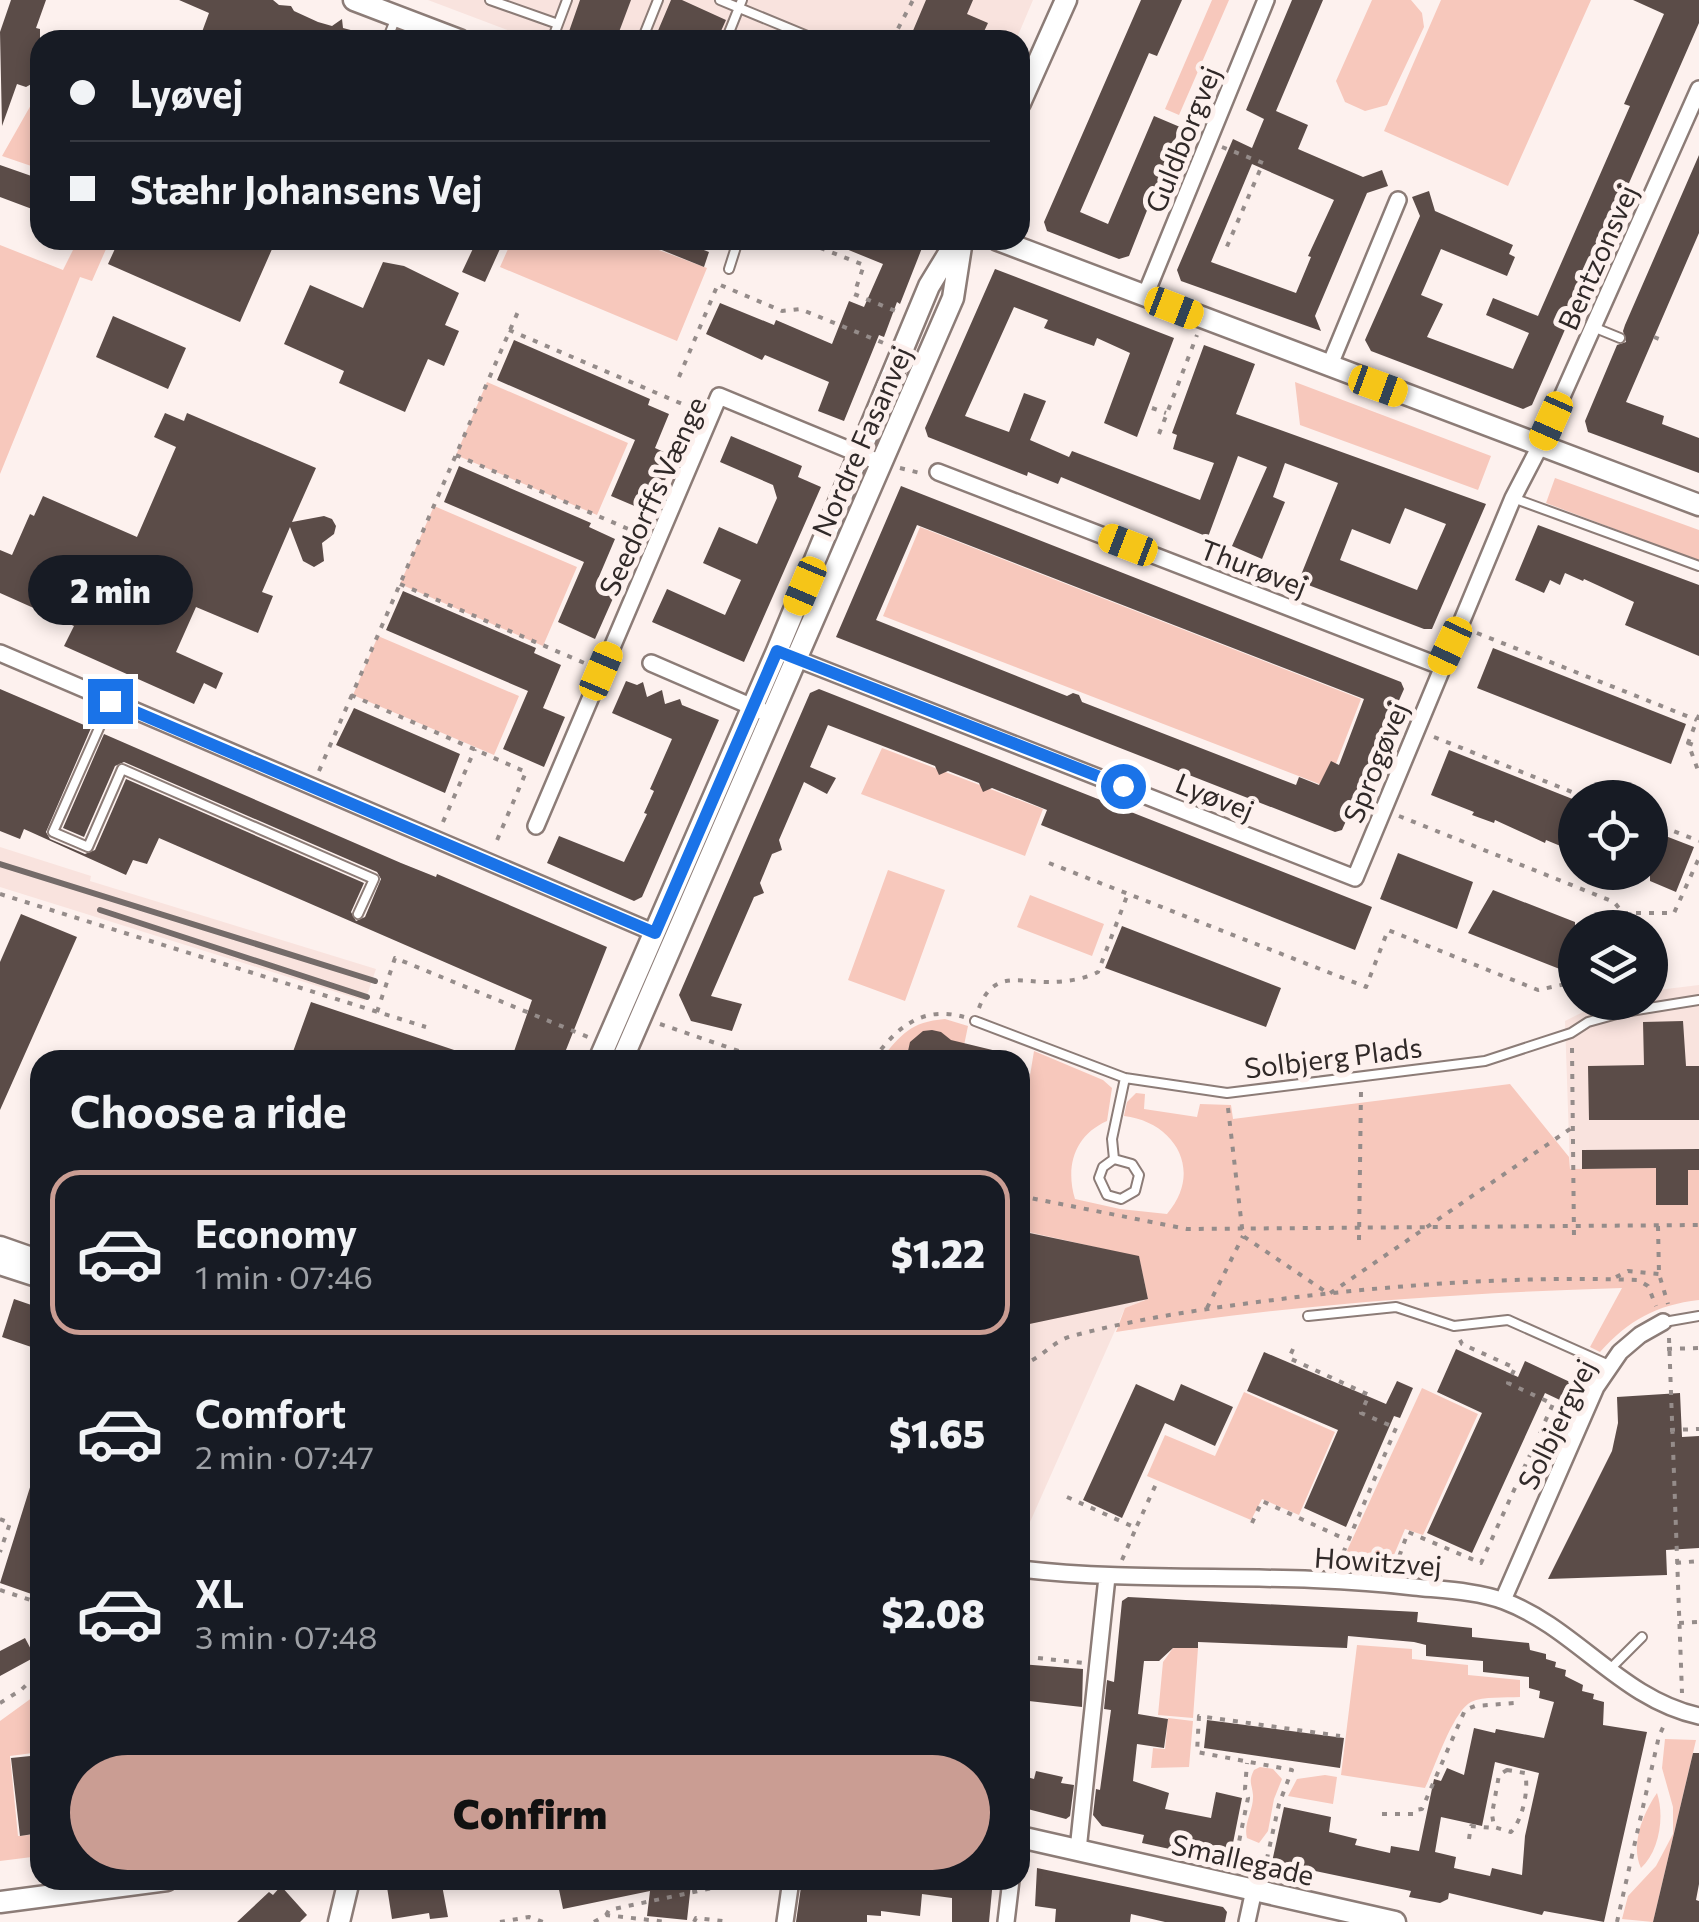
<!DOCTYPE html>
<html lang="en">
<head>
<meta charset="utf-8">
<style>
	body { margin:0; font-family:Commissioner,sans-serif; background:#20242c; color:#f1f3f6; height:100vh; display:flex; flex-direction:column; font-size:38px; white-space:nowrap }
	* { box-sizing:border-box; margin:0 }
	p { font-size:32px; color:#9ea1a6 }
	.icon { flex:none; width:55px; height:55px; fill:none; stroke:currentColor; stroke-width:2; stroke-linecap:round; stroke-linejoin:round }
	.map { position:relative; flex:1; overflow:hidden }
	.panel { position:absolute; left:30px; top:1050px; width:1000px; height:840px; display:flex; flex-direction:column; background:#171b24; border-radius:30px; box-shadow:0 5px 15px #0003 }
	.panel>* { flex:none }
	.guide { position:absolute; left:30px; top:30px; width:1000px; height:220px; border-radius:30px; box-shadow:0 5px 15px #0003; display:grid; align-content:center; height:220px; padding:0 40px; background:#171b24 }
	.fabs { position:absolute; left:1558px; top:780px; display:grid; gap:20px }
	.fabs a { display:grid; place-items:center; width:110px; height:110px; border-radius:50%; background:#171b24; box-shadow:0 5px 15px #0003; font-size:50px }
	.end { position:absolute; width:45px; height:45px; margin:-22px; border:12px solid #1a73e8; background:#fff; box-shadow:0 0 0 5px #fff }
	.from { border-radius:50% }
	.bubble { position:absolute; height:70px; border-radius:35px; background:#171b24; box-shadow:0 5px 15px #0003; font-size:32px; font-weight:800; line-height:70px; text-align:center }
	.car { position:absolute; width:30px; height:60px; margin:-30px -15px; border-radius:12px; box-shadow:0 0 8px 2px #0007; background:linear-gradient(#f5c518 24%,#345 0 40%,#f5c518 0 76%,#345 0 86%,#f5c518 0) }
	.guide b { display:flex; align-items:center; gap:35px; height:95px; font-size:38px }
	.guide b+b { border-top:2px solid #363941 }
	.guide i { width:25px; height:25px; background:#f1f3f6 }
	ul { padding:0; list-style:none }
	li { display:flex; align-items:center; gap:30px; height:165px; margin:0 20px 15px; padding:0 20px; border:5px solid transparent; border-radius:30px }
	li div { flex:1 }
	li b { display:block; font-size:38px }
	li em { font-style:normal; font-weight:800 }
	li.current { border-color:#ca9d93 }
	li>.icon { width:90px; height:90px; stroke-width:1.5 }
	h2 { padding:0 40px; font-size:45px; line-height:120px }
	.cta { display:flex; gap:20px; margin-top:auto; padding:20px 40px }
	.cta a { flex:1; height:115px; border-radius:60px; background:#ca9d93; color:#111; font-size:40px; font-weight:800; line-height:115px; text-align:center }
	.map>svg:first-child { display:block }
</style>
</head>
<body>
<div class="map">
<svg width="1699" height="1922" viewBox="0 0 1699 1922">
	<rect width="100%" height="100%" fill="#fdf1ee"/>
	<path fill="#f9e3de" d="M428,0H1033L1016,40H534Z
		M0,847L91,876L90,881L376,969L365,1001L0,887Z
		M1699,985V1170H1688L1689,1205H1656V1168L1570,1169L1565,1021L1601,1003L1650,1002V991Z
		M1020,1230L1139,1257L1148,1299L1125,1308L1026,1531L1020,1530Z"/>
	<path fill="#f7c8bc" d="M1212,0H1229L1179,115L1165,109Z
		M1372,0H1411L1422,13L1424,27L1387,105L1365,111L1345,102L1336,81Z
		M1441,0H1591L1508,186L1384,131Z
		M40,89V169L2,156Z
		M78,240H110L92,281L80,277L0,474V245L63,270Z
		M512,240H632L707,268L677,341L500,267Z
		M487,382L628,443L597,515L456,455Z
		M1295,382L1491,456L1478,490L1300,425Z
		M1555,478L1699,530V561L1546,503Z
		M434,506L577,567L543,646L400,584Z
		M920,527L1361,699L1327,787L883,616Z
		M378,636L519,696L494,755L353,695Z
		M882,748L1043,809L1025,856L861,794Z
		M888,870L945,890L905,1001L848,980Z
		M1030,895L1104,924L1092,956L1017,927Z
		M945,1019L968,1026L961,1060H880C902,1034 910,1022 945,1019Z
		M1034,1051L1103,1080L1112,1088L1107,1121C1075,1135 1065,1166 1075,1199L1120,1209L1167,1214C1204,1171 1175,1122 1124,1116L1127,1102L1136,1093L1145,1094L1144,1109L1197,1117L1200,1104L1231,1105L1233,1119L1510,1084L1569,1157L1570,1169L1656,1168L1657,1205L1688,1204V1170H1699V1300C1656,1305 1629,1320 1600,1352L1590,1347L1622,1288C1453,1293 1284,1305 1116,1332L1125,1308L1148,1299L1139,1257L1020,1230V1097L1027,1094Z
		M1422,1388L1478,1414L1423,1535L1405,1529L1391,1562L1345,1555Z
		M1244,1392L1335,1432L1299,1515L1262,1499L1251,1520L1147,1476L1165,1435L1215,1456Z
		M1357,1645L1412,1649V1659L1468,1665V1675L1520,1680V1697C1505,1698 1484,1696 1471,1702C1453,1711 1434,1769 1425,1788L1341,1775Z
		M1173,1648H1198L1193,1718L1158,1715L1163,1662Z
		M40,1692V1752L10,1756L18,1836L40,1834V1856L0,1861V1721Z
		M1168,1718L1193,1721L1189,1767L1151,1768L1153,1748L1165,1749Z
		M1665,1739L1696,1740L1653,1922L1622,1919L1628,1896L1656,1866L1673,1834V1807L1662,1768Z
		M1260,1767L1273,1769L1282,1779L1274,1799L1268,1831L1259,1843L1247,1838C1243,1823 1254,1810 1253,1795C1252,1783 1248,1782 1254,1770Z
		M1325,1775L1337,1777L1333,1804L1288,1796L1297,1779Z
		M1657,1793C1665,1817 1659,1852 1641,1868C1630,1845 1643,1813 1657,1793Z"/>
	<path fill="#5b4c48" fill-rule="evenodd" d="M11,0H46L36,28L40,29V68L35,82L26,87L17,84L2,126L0,32Z
		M179,0H273L279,5L291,6L294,11L318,22L332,26L342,19L343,28L366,34V40H199L209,13Z
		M580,0H631L616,40H566Z
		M671,0H682L726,20L717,40H672L657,33Z
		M926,0H973L967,14L988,23L980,40H927L912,33Z
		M1141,0H1182L1157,56L1149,53L1080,212L1108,224L1154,116L1180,127L1129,256L1119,259L1047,231L1044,222Z
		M1292,0H1323L1276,111L1308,125L1298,149L1363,177L1382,170L1388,186L1367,193L1315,316L1321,331L1181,281L1177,270L1233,139L1252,148L1264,119L1246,110ZM1252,164L1334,200L1308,256L1311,257L1296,293L1211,262Z
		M1633,0H1699V23L1532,405L1523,409L1371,351L1365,340L1420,216L1412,197L1429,191L1435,211L1513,245L1509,254L1515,257L1507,276L1441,249L1421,295L1443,304L1427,337L1513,369L1529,333L1486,315L1493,298L1538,316L1630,106L1624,104L1664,14Z
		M1699,155V233L1626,402L1664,416L1662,424L1699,438V473L1588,432L1585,421L1617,345L1626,342L1623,331L1625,325Z
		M0,165L40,179V212L0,197Z
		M119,240H276L240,322L108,264Z
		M477,240H504L485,282L462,272Z
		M637,240H678L709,252L704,267Z
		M824,240H903L922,248L900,304L897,302L884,337L879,335L844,421L818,411L829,382L765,355L762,360L706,334L720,303L774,325L776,320L832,344L849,301L864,307L883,264Z
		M383,262L404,266L459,293L445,325L459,331L444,366L428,359L405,412L339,383L344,371L284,344L310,285L363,308Z
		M995,269L1174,338L1137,437L1104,423L1130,353L1097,338L1094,346L1055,332L1044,328L1048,320L1014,307L965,416L1009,432L1024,393L1046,401L1030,440L1069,457L1072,451L1200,500L1214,463L1173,449L1177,435L1172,433L1204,345L1255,364L1236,414L1486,504L1432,629H1424L1303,583L1301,575L1338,483L1285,463L1273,497L1285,502L1262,559L1232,546L1267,467L1238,456L1208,537L1061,477L1058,484L1028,472L1027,476L928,437L925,428ZM1405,508L1446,524L1417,590L1340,560L1352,529L1390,544Z
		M113,316L186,348L168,389L96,357Z
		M514,340L650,399L648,405L669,414L655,448L675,457L651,513L611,496L635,440L497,380Z
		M165,413L184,421L187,413L316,468L292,522L324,516L332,519L336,526L334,534L322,543L324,561L314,567L303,561L290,527L262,592L273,596L258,633L196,607L176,652L223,673L216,689L204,683L194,704L64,646L74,626L0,593V550L12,555L30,514L34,516L43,496L137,537L176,447L154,437Z
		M731,436L802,466L798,477L821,487L744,662L652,622L667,589L725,615L741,580L703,563L719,527L757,544L777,498L773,485L720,462Z
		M459,466L591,523L589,527L615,539L598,579L618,587L595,639L558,622L584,562L444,502Z
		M901,486L1401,682L1404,689L1342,830L1335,832L836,637ZM917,525L1364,699L1339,765L1331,761L1319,785L1299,777L1296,785L1082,702L1079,695L1073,693L1067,696L876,620Z
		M1538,525L1699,585V656L1625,625L1634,602L1584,579L1583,581L1565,573L1560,585L1550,580L1544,593L1515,580Z
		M403,591L536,648L534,653L561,665L543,708L565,717L544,767L503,749L528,691L386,630Z
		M1493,648L1686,724L1671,764L1477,688Z
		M626,681L637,685L643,682L647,697L662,690L665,704L680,699L682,705L719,720L642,897L634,901L547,863L559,836L624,862L647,814L644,813L654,791L650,789L672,739L612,713Z
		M0,689L91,728L46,832L50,839L85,854L95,850L126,779L364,883L351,912L356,921L365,917L381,879L377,872L124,762L115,766L84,837L63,828L104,734L401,863L436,877L437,874L607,947L562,1060H511L532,1000L159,838L147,864L133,860L126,875L24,829L20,839L0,831Z
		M819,689L1372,907L1355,950L1041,825L1047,810L992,788L983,792L979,783L948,771L939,775L935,766L828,725L810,767L836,778L827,794L804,782L779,840L782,850L772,854L760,883L764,893L754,897L711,996L742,1004L732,1031L691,1021L679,995L810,693Z
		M354,708L460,754L445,793L336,745Z
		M1449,750L1575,800V852L1546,840L1545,843L1495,820L1494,823L1472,815L1474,812L1431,795Z
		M1650,830L1694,847L1676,892L1650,881Z
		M1398,853L1473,882L1457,929L1380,899Z
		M1493,890L1575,922V975L1468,933Z
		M21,914L77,937L0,1110V962Z
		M1122,926L1281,988L1266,1027L1105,968Z
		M311,1002L475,1057L474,1060H290Z
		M1683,1021L1686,1066H1699V1120H1589L1588,1066L1644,1065L1643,1022Z
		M932,1030L941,1032L951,1040L1009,1054L1008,1060H906L910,1042L923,1031Z
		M1699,1149V1170H1688V1205H1656V1168L1582,1169V1150Z
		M1020,1231L1139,1256L1148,1299L1020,1326Z
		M14,1299L40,1308V1350L2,1337Z
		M1456,1349L1518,1377L1525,1361L1570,1382L1562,1401L1545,1393L1472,1553L1427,1533L1482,1413L1437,1392Z
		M1264,1352L1386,1404L1397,1381L1413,1388L1400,1418L1394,1416L1346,1527L1304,1508L1338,1430L1247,1391Z
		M1136,1384L1174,1401L1181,1384L1233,1407L1215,1446L1165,1423L1122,1518L1083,1500Z
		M1680,1393L1682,1437L1699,1436V1548L1666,1550L1667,1575L1548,1579L1612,1451L1618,1423L1617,1397Z
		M37,1465L40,1466V1597L0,1583Z
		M1128,1597L1418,1612L1417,1622L1472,1628V1637L1529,1643L1530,1650L1546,1654V1659L1556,1662L1555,1667L1566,1670L1565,1676L1583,1685L1582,1691L1594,1694L1593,1699L1604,1702L1603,1725L1647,1732L1604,1922L1544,1911L1542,1915L1449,1893L1448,1899L1440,1903L1409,1897L1411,1891L1272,1862L1284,1807L1331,1817L1329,1832L1357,1839L1355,1845L1390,1853L1391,1846L1419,1851L1434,1779L1441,1781L1447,1768L1464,1775L1474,1728L1495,1733L1496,1729L1544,1738L1554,1702L1539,1698L1540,1691L1529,1688V1677L1483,1672V1661L1426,1656V1645L1414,1642L1348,1636L1347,1648L1198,1642V1648H1173L1159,1661H1144L1138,1714L1168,1719L1164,1748L1137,1744L1133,1781L1169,1793L1165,1809L1211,1818L1216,1792L1242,1798L1232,1848L1226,1854L1180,1846L1179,1851L1142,1843L1144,1835L1102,1826L1093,1815L1096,1789L1100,1790L1111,1710L1104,1709L1107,1680L1114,1682L1122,1601ZM1495,1762L1539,1773L1525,1836L1522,1875L1492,1868L1490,1876L1454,1868L1456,1857L1435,1852L1441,1817L1482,1826Z
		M25,1638L35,1657L0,1676V1651Z
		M1020,1664L1083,1669L1082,1707L1020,1700Z
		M1207,1720L1344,1738L1340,1768L1204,1748Z
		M1693,1753H1699V1884L1696,1900L1699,1901V1922H1653Z
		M40,1755V1833L20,1836L11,1758Z
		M1036,1771L1063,1777L1061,1783L1074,1785L1070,1816L1066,1819L1020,1807V1775L1034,1779Z
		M1037,1868L1223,1907L1227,1912L1225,1922H1165L1131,1914L1130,1922H1055L1056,1909L1035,1906Z
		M425,1880H441L448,1917L430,1919L429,1913L392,1919L387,1887Z
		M557,1880H670L691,1884L687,1920L647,1916L650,1891L563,1909Z
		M802,1880H993L989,1922H952V1898L922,1894L920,1916L881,1911V1916L867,1915V1922H796Z
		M281,1886L307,1915L300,1922H237L269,1892L273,1895Z"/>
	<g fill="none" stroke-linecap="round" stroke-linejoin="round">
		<g stroke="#8c7c77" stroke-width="12">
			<path id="service" d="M490,0L558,24
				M720,0L817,40
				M387,40L395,20
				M552,40L567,0
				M642,40L658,0
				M726,40L742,0
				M729,269L736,247L730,240
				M1593,327L1620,338
				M1513,498L1699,566
				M111,701L53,832L88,847L122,769L374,879L358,914
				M975,1021L1125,1078L1227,1093L1485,1061L1571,1033L1588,1022L1624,1012L1699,1000
				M1114,1159L1132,1164L1139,1175L1135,1191L1121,1199L1107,1195L1099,1178L1103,1167L1114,1159L1112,1139L1125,1078
				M1308,1316L1396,1307L1454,1326L1508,1320L1609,1365
				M1664,1322L1699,1316
				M1608,1671L1642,1637"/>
		</g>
		<g stroke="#8c7c77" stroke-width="20">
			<path id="minor" d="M1145,296L1266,0
				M1329,367L1398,200
				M938,472L1440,666
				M0,653L655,933
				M787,655L1355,878L1513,498L1540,446L1699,89
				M651,663L762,711
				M536,826L719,396L881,463
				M1020,1569C1151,1584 1283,1571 1414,1587C1444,1590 1477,1591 1504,1601C1576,1628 1621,1699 1699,1716
				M1503,1600L1596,1387L1620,1352L1640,1335L1663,1322
				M1078,1850L1107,1577
				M785,1922L791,1880
				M1006,1922L1011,1880
				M1247,1922L1254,1890"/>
		</g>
		<g stroke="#8c7c77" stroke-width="25">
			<path id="tertiary" d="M354,0L459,40
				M1020,103L1066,0
				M998,240L1699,505
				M599,1060L777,651L929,286L957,240
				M622,1060L953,298L962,240
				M0,1247L40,1261
				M0,1264L40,1277
				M1020,1837L1395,1922
				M0,1902L167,1880
				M339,1922L349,1880"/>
		</g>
		<path stroke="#958c8a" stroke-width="4" stroke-dasharray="5 8" stroke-linecap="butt" d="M892,40L913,0
			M1222,147L1263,163L1225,251
			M815,240L813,245L864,265L854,294L898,312
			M509,330L694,409
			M1654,337L1659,339
			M679,377L718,284L782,311L800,309L886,344
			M1152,408L1166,413
			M1159,434L1197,335
			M456,455L640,534
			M900,468L920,473
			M400,584L589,665
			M1477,633L1697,720
			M351,695L526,772L495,845
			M1699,715L1688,743L1699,773
			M1434,737L1587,798
			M1688,743L1699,747
			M319,771L520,307
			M1399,816L1614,902L1623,913L1625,928
			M443,822L475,749
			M1650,822L1699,841
			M1049,863L1366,987L1388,930L1538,990L1575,982
			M0,894L426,1027
			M1623,913H1674L1699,858
			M979,1008C993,970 1019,982 1049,982C1065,982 1085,979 1098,972L1127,896
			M377,1012L395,958L588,1037
			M660,1024L765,1060
			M1572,1048L1574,1238
			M873,1060C896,1028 922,1005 964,1017
			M1228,1108L1243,1236L1329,1294L1573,1127
			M1020,1196L1187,1229L1699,1225
			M1658,1226L1659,1274L1668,1304
			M1359,1240L1361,1091
			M1616,1277L1628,1271L1659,1274
			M1207,1308L1243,1236
			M1669,1338L1682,1693
			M1293,1349L1289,1358L1369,1395L1361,1413L1396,1428L1338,1565
			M1667,1349L1699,1348
			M1020,1365C1041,1360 1052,1341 1072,1336C1143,1317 1217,1307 1289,1298C1405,1284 1521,1276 1638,1280L1648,1286L1656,1306
			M1670,1430L1699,1429
			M1067,1497L1136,1528L1156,1484
			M0,1519L10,1523L0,1552
			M1252,1523L1262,1501L1345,1539
			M1122,1560L1136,1528
			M1676,1563L1699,1561
			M1395,1568L1408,1532L1481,1563L1553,1404L1508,1383L1515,1368L1462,1344L1460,1340
			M0,1590L40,1603
			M1679,1623L1699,1622
			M1038,1658L1083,1663
			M0,1703L21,1690L40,1672
			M1507,1770L1525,1773C1529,1789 1523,1819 1511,1832L1494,1827L1492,1814L1499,1775Z
			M1382,1814H1413L1415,1810L1422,1809L1465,1710L1475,1706L1514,1703
			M1469,1839L1471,1826L1493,1828
			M1234,1866L1248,1798L1245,1789L1247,1763
			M1264,1872L1279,1804L1292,1770L1197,1752L1199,1716L1340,1736
			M606,1915L609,1910L750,1880
			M500,1922L529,1917L543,1922
			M594,1922L606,1915L667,1922
			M694,1922L696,1918L730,1922
			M1617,1922L1659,1736L1665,1723"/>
		<use href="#service" stroke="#fff" stroke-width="8"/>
		<use href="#minor" stroke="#fff" stroke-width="15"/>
		<use href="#tertiary" stroke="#fff" stroke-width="20"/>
		<path stroke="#746b69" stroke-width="6" d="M0,864L375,981
			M100,910L367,997"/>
	</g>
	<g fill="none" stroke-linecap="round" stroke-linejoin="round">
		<path stroke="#1a73e8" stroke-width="12" d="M110,701L655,933L777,651L1123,786"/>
	</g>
	<g text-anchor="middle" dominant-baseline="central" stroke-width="10" stroke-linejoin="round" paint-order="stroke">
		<g font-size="28" fill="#302928" stroke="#fdf1ee">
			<text transform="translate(1182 139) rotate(-68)">Guldborgvej</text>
			<text transform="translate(1597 257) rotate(-66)">Bentzonsvej</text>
			<text transform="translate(861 441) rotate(-66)">Nordre Fasanvej</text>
			<text transform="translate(652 496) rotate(-65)">Seedorffs Vænge</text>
			<text transform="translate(1254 567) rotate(21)">Thurøvej</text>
			<text transform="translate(1375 762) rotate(-68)">Sprogøvej</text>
			<text transform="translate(1215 796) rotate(22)">Lyøvej</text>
			<text transform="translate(1333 1057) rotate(-7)">Solbjerg Plads</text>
			<text transform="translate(1556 1424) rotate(-64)">Solbjergvej</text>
			<text transform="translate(1378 1561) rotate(4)">Howitzvej</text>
			<text transform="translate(1243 1859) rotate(13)">Smallegade</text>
		</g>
	</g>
</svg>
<div class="fabs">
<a><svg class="icon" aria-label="locate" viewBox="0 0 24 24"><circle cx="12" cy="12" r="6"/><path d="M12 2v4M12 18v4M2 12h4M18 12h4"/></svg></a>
<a><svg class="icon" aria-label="layers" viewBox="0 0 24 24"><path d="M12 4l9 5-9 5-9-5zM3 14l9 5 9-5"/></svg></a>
</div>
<i class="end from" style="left:1123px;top:786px"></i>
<i class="end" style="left:110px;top:701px"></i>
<div class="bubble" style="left:28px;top:555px;width:165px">2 min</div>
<i class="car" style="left:1174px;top:308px;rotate:111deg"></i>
<i class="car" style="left:1378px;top:386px;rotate:110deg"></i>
<i class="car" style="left:1551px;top:421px;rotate:204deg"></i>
<i class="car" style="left:1128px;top:545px;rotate:291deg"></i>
<i class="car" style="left:805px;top:586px;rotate:203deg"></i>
<i class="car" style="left:1450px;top:646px;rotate:205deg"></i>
<i class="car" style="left:601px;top:671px;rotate:23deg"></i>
<div class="guide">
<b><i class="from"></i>Lyøvej</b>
<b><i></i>Stæhr Johansens Vej</b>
</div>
<section class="panel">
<h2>Choose a ride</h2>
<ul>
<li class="current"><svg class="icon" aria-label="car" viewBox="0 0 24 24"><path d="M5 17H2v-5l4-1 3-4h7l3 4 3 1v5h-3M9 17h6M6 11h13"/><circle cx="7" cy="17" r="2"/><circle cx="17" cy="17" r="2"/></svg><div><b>Economy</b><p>1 min · 07:46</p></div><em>$1.22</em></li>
<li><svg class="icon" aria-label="car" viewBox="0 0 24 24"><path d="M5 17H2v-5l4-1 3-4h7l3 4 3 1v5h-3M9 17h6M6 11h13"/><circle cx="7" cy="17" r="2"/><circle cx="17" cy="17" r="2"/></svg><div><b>Comfort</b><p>2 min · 07:47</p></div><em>$1.65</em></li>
<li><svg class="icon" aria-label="car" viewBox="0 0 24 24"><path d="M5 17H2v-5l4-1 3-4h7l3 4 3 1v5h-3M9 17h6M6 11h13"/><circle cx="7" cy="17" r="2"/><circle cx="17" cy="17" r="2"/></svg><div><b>XL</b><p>3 min · 07:48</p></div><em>$2.08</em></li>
</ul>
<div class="cta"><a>Confirm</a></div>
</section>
</div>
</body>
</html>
